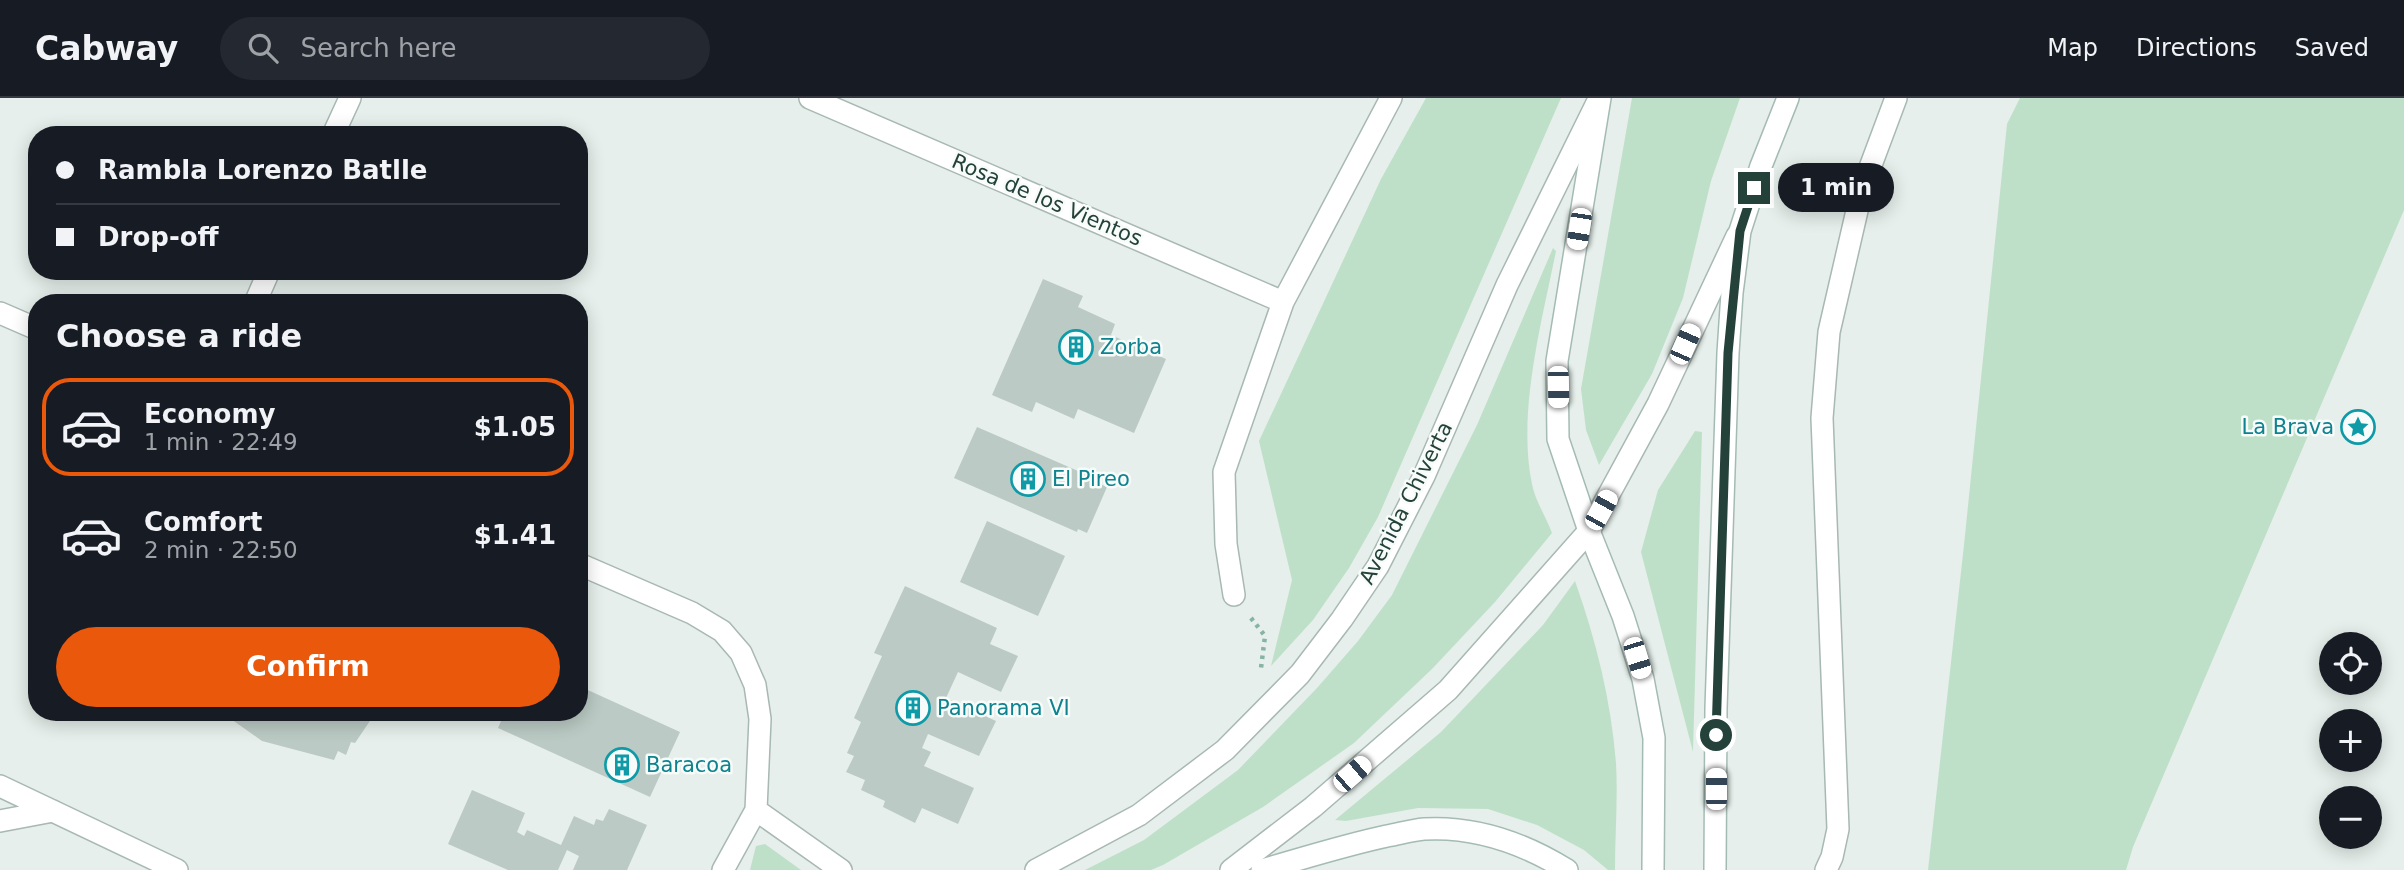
<!DOCTYPE html>
<html lang="en">
<head>
<meta charset="utf-8">
<style>
	body { margin:0; font-family:"DejaVu Sans",sans-serif; background:#242831; color:#f1f3f6; height:100vh; display:flex; flex-direction:column; font-size:26px; white-space:nowrap }
	* { box-sizing:border-box; margin:0 }
	p { font-size:23px; color:#9ea1a6 }
	.icon { flex:none; width:38px; height:38px; fill:none; stroke:currentColor; stroke-width:2; stroke-linecap:round; stroke-linejoin:round }
	.map { position:relative; flex:1; overflow:hidden }
	.sheet { position:absolute; left:28px; top:196px; width:560px; height:427px; display:flex; flex-direction:column; background:#171b24; border-radius:28px; box-shadow:0 4px 18px #0003 }
	.sheet>* { flex:none }
	.hud { position:absolute; left:28px; top:28px; width:560px; height:154px; border-radius:28px; box-shadow:0 4px 18px #0003; display:grid; align-content:center; height:154px; padding:0 28px; background:#171b24 }
	.tools { position:absolute; left:2319px; top:534px; display:grid; gap:14px }
	.tools a { display:grid; place-items:center; width:63px; height:63px; border-radius:50%; background:#171b24; box-shadow:0 4px 18px #0003; font-size:35px }
	.end { position:absolute; width:32px; height:32px; margin:-16px; border:9px solid #24423a; background:#fff; box-shadow:0 0 0 4px #fff }
	.from { border-radius:50% }
	.bubble { position:absolute; height:49px; border-radius:24px; background:#171b24; box-shadow:0 4px 18px #0003; font-size:23px; font-weight:600; line-height:49px; text-align:center }
	.car { position:absolute; width:21px; height:42px; margin:-21px -10px; border-radius:9px; box-shadow:0 0 5px 2px #0007; background:linear-gradient(#fff 24%,#345 0 40%,#fff 0 76%,#345 0 86%,#fff 0) }
	.hud b { display:flex; align-items:center; gap:24px; height:66px; font-size:26px }
	.hud b+b { border-top:2px solid #363941 }
	.hud i { width:18px; height:18px; background:#f1f3f6 }
	ul { padding:0; list-style:none }
	li { display:flex; align-items:center; gap:21px; height:98px; margin:0 14px 10px; padding:0 14px; border:4px solid transparent; border-radius:28px }
	li div { flex:1 }
	li b { display:block; font-size:26px }
	li em { font-style:normal; font-weight:600 }
	li.on { border-color:#ea580c }
	li>.icon { width:63px; height:63px; stroke-width:1.5 }
	h2 { padding:0 28px; font-size:32px; line-height:84px }
	.action { display:flex; gap:14px; margin-top:auto; padding:14px 28px }
	.action a { flex:1; height:80px; border-radius:42px; background:#ea580c; color:#fff; font-size:28px; font-weight:600; line-height:80px; text-align:center }
	header { display:flex; align-items:center; gap:42px; box-sizing:border-box; height:98px; padding:0 35px; background:#171b24; border-bottom:2px solid #363941 }
	header strong { font-size:33px }
	nav { display:flex; gap:38px; margin-inline-start:auto; font-size:24px }
	.search { width:490px; height:63px; background:#242831; display:flex; align-items:center; gap:18px; box-sizing:border-box; padding:0 24px; border-radius:38px; color:#9ea1a6; font-size:26px }
	.map>svg:first-child { display:block }
</style>
</head>
<body>
<header>
<strong>Cabway</strong>
<div class="search"><svg class="icon" aria-label="search" viewBox="0 0 24 24"><circle cx="10" cy="10" r="6"/><path d="M15 15l6 6"/></svg>Search here</div>
<nav><a>Map</a><a>Directions</a><a>Saved</a></nav>
</header>
<div class="map">
<svg width="2404" height="772" viewBox="0 0 2404 772">
	<rect width="100%" height="100%" fill="#e6efeb"/>
	<path fill="#bfe0c8" d="M1426,0H1561L1378,419L1349,470L1313,522L1271,568L1292,482L1259,343L1381,81Z
		M1632,0H1740L1711,83L1683,200L1652,276L1599,367L1586,332L1581,291Z
		M2020,0H2404V112L2133,749L2126,772H1928L1964,447L2007,26Z
		M1553,150L1556,153C1542,223 1517,314 1532,386C1535,402 1546,419 1552,435L1495,504L1432,571L1354,645L1263,709L1163,767L1151,772H1085L1144,742L1238,672L1317,590L1358,543L1392,497L1477,327Z
		M1695,333L1702,334L1693,654L1641,454L1658,392Z
		M1575,483C1596,542 1611,602 1616,665C1618,700 1615,737 1615,772H1608L1584,752L1537,727L1488,711L1418,710L1346,723L1335,722L1441,634L1543,527Z
		M765,746L801,772H750L756,748Z"/>
	<path fill="#bbcac4" d="M1043,181L1083,198L1078,209L1115,226L1111,237L1166,261L1134,335L1078,311L1074,321L1036,304L1032,314L992,297Z
		M977,329L1101,383L1100,386L1107,389L1087,435L1078,431L1077,434L954,380Z
		M987,423L1065,458L1038,518L960,484Z
		M905,488L997,530L990,546L1018,558L1001,594L958,574L946,600L996,623L979,658L928,636L922,650L931,654L924,668L974,690L958,726L922,710L915,725L883,709L885,703L861,692L865,682L846,674L854,658L847,655L861,624L854,620L882,558L874,555Z
		M579,588L680,634L650,699L498,630L505,614H579Z
		M221,614H376L355,645L351,644L346,657L338,653L334,662L262,643Z
		M472,692L525,715L517,734L524,738L527,732L561,747L574,718L594,727L596,721L603,723L609,711L647,727L627,772H573L579,758L567,752L558,772H508L448,746Z"/>
	<g fill="none" stroke-linecap="round" stroke-linejoin="round">
		<g stroke="#a8b8b2" stroke-width="24">
			<path id="service" d="M1826,772L1832,759L1838,731L1822,320L1829,234L1862,91L1896,0"/>
		</g>
		<g stroke="#a8b8b2" stroke-width="24">
			<path id="minor" d="M810,0L1283,204
				M333,37L350,0
				M255,205L269,173
				M0,215L37,231
				M579,466L692,515L722,533L741,555L755,587L760,621L756,712L723,772
				M1234,497L1226,446L1224,374L1283,204L1391,0
				M0,688L177,772
				M756,712L841,772
				M0,723L53,713"/>
		</g>
		<g stroke="#a8b8b2" stroke-width="24">
			<path id="tertiary" d="M1036,772L1139,717L1225,652L1300,576L1342,521L1378,468L1424,378L1507,187L1597,5
				M1231,772L1313,709L1448,592L1589,433L1658,306L1737,138"/>
		</g>
		<g stroke="#a4bbb3" stroke-width="24">
			<path id="secondary" d="M1600,0L1557,263L1558,341L1589,433L1623,518L1643,581L1654,640L1653,772
				M1262,772C1304,760 1345,747 1387,738C1399,736 1412,732 1424,731C1475,728 1525,746 1567,772
				M1715,772L1716,610L1728,255L1732,195L1740,133L1761,68L1788,0"/>
		</g>
		<path stroke="#86b3a5" stroke-width="4.5" stroke-dasharray="3.5 5" stroke-linecap="butt" d="M1251,520L1265,538L1261,570"/>
		<use href="#service" stroke="#fff" stroke-width="21"/>
		<use href="#minor" stroke="#fff" stroke-width="21"/>
		<use href="#tertiary" stroke="#fff" stroke-width="21"/>
		<use href="#secondary" stroke="#fff" stroke-width="21"/>
	</g>
	<g fill="none" stroke-linecap="round" stroke-linejoin="round">
		<path stroke="#24423a" stroke-width="9" d="M1716,637L1728,255L1740,133L1754,90"/>
	</g>
	<defs>
		<g id="building-ring" transform="scale(1.75)"><circle r="9.5" fill="#f7fbf9" stroke="#0f9aa8" stroke-width="1.5"/><path d="M-4-6H4V6H1V3H-1V6H-4ZM-2.5-4.3h1.7v1.8h-1.7ZM.8-4.3h1.7v1.8H.8ZM-2.5-1h1.7V.8h-1.7ZM.8-1h1.7V.8H.8Z" fill="#0f9aa8"/></g>
		<g id="sight-ring" transform="scale(1.75)"><circle r="9.5" fill="#f7fbf9" stroke="#0f9aa8" stroke-width="1.5"/><path d="M0-6L1.8-2.2L6-1.7L2.9 1.2L3.7 5.4L0 3.3L-3.7 5.4L-2.9 1.2L-6-1.7L-1.8-2.2Z" fill="#0f9aa8"/></g>
	</defs>
	<g fill-rule="evenodd">
		<use href="#building-ring" x="1076" y="249"/>
		<use href="#sight-ring" x="2358" y="329"/>
		<use href="#building-ring" x="1028" y="381"/>
		<use href="#building-ring" x="913" y="610"/>
		<use href="#building-ring" x="622" y="667"/>
	</g>
	<g text-anchor="middle" dominant-baseline="central" stroke-width="5" stroke-linejoin="round" paint-order="stroke">
		<g font-size="21" fill="#24423a" stroke="#f7fbf9">
			<text transform="translate(1047 102) rotate(23)">Rosa de los Vientos</text>
			<text transform="translate(1406 405) rotate(-63)">Avenida Chiverta</text>
		</g>
		<g font-size="21" fill="#0d838f" stroke="#f7fbf9" text-anchor="start">
			<text x="1100" y="249">Zorba</text>
			<text x="2334" y="329" text-anchor="end">La Brava</text>
			<text x="1052" y="381">El Pireo</text>
			<text x="937" y="610">Panorama VI</text>
			<text x="646" y="667">Baracoa</text>
		</g>
	</g>
</svg>
<div class="tools">
<a><svg class="icon" aria-label="locate" viewBox="0 0 24 24"><circle cx="12" cy="12" r="6"/><path d="M12 2v4M12 18v4M2 12h4M18 12h4"/></svg></a>
<a>+</a>
<a>−</a>
</div>
<i class="end from" style="left:1716px;top:637px"></i>
<i class="end" style="left:1754px;top:90px"></i>
<div class="bubble" style="left:1778px;top:65px;width:116px">1 min</div>
<i class="car" style="left:1579px;top:131px;rotate:189deg"></i>
<i class="car" style="left:1685px;top:246px;rotate:24deg"></i>
<i class="car" style="left:1558px;top:289px;rotate:179deg"></i>
<i class="car" style="left:1601px;top:412px;rotate:29deg"></i>
<i class="car" style="left:1637px;top:560px;rotate:163deg"></i>
<i class="car" style="left:1352px;top:676px;rotate:49deg"></i>
<i class="car" style="left:1716px;top:691px;rotate:0deg"></i>
<div class="hud">
<b><i class="from"></i>Rambla Lorenzo Batlle</b>
<b><i></i>Drop-off</b>
</div>
<section class="sheet">
<h2>Choose a ride</h2>
<ul>
<li class="on"><svg class="icon" aria-label="car" viewBox="0 0 24 24"><path d="M5 17H2v-5l4-1 3-4h7l3 4 3 1v5h-3M9 17h6M6 11h13"/><circle cx="7" cy="17" r="2"/><circle cx="17" cy="17" r="2"/></svg><div><b>Economy</b><p>1 min · 22:49</p></div><em>$1.05</em></li>
<li><svg class="icon" aria-label="car" viewBox="0 0 24 24"><path d="M5 17H2v-5l4-1 3-4h7l3 4 3 1v5h-3M9 17h6M6 11h13"/><circle cx="7" cy="17" r="2"/><circle cx="17" cy="17" r="2"/></svg><div><b>Comfort</b><p>2 min · 22:50</p></div><em>$1.41</em></li>
</ul>
<div class="action"><a>Confirm</a></div>
</section>
</div>
</body>
</html>
